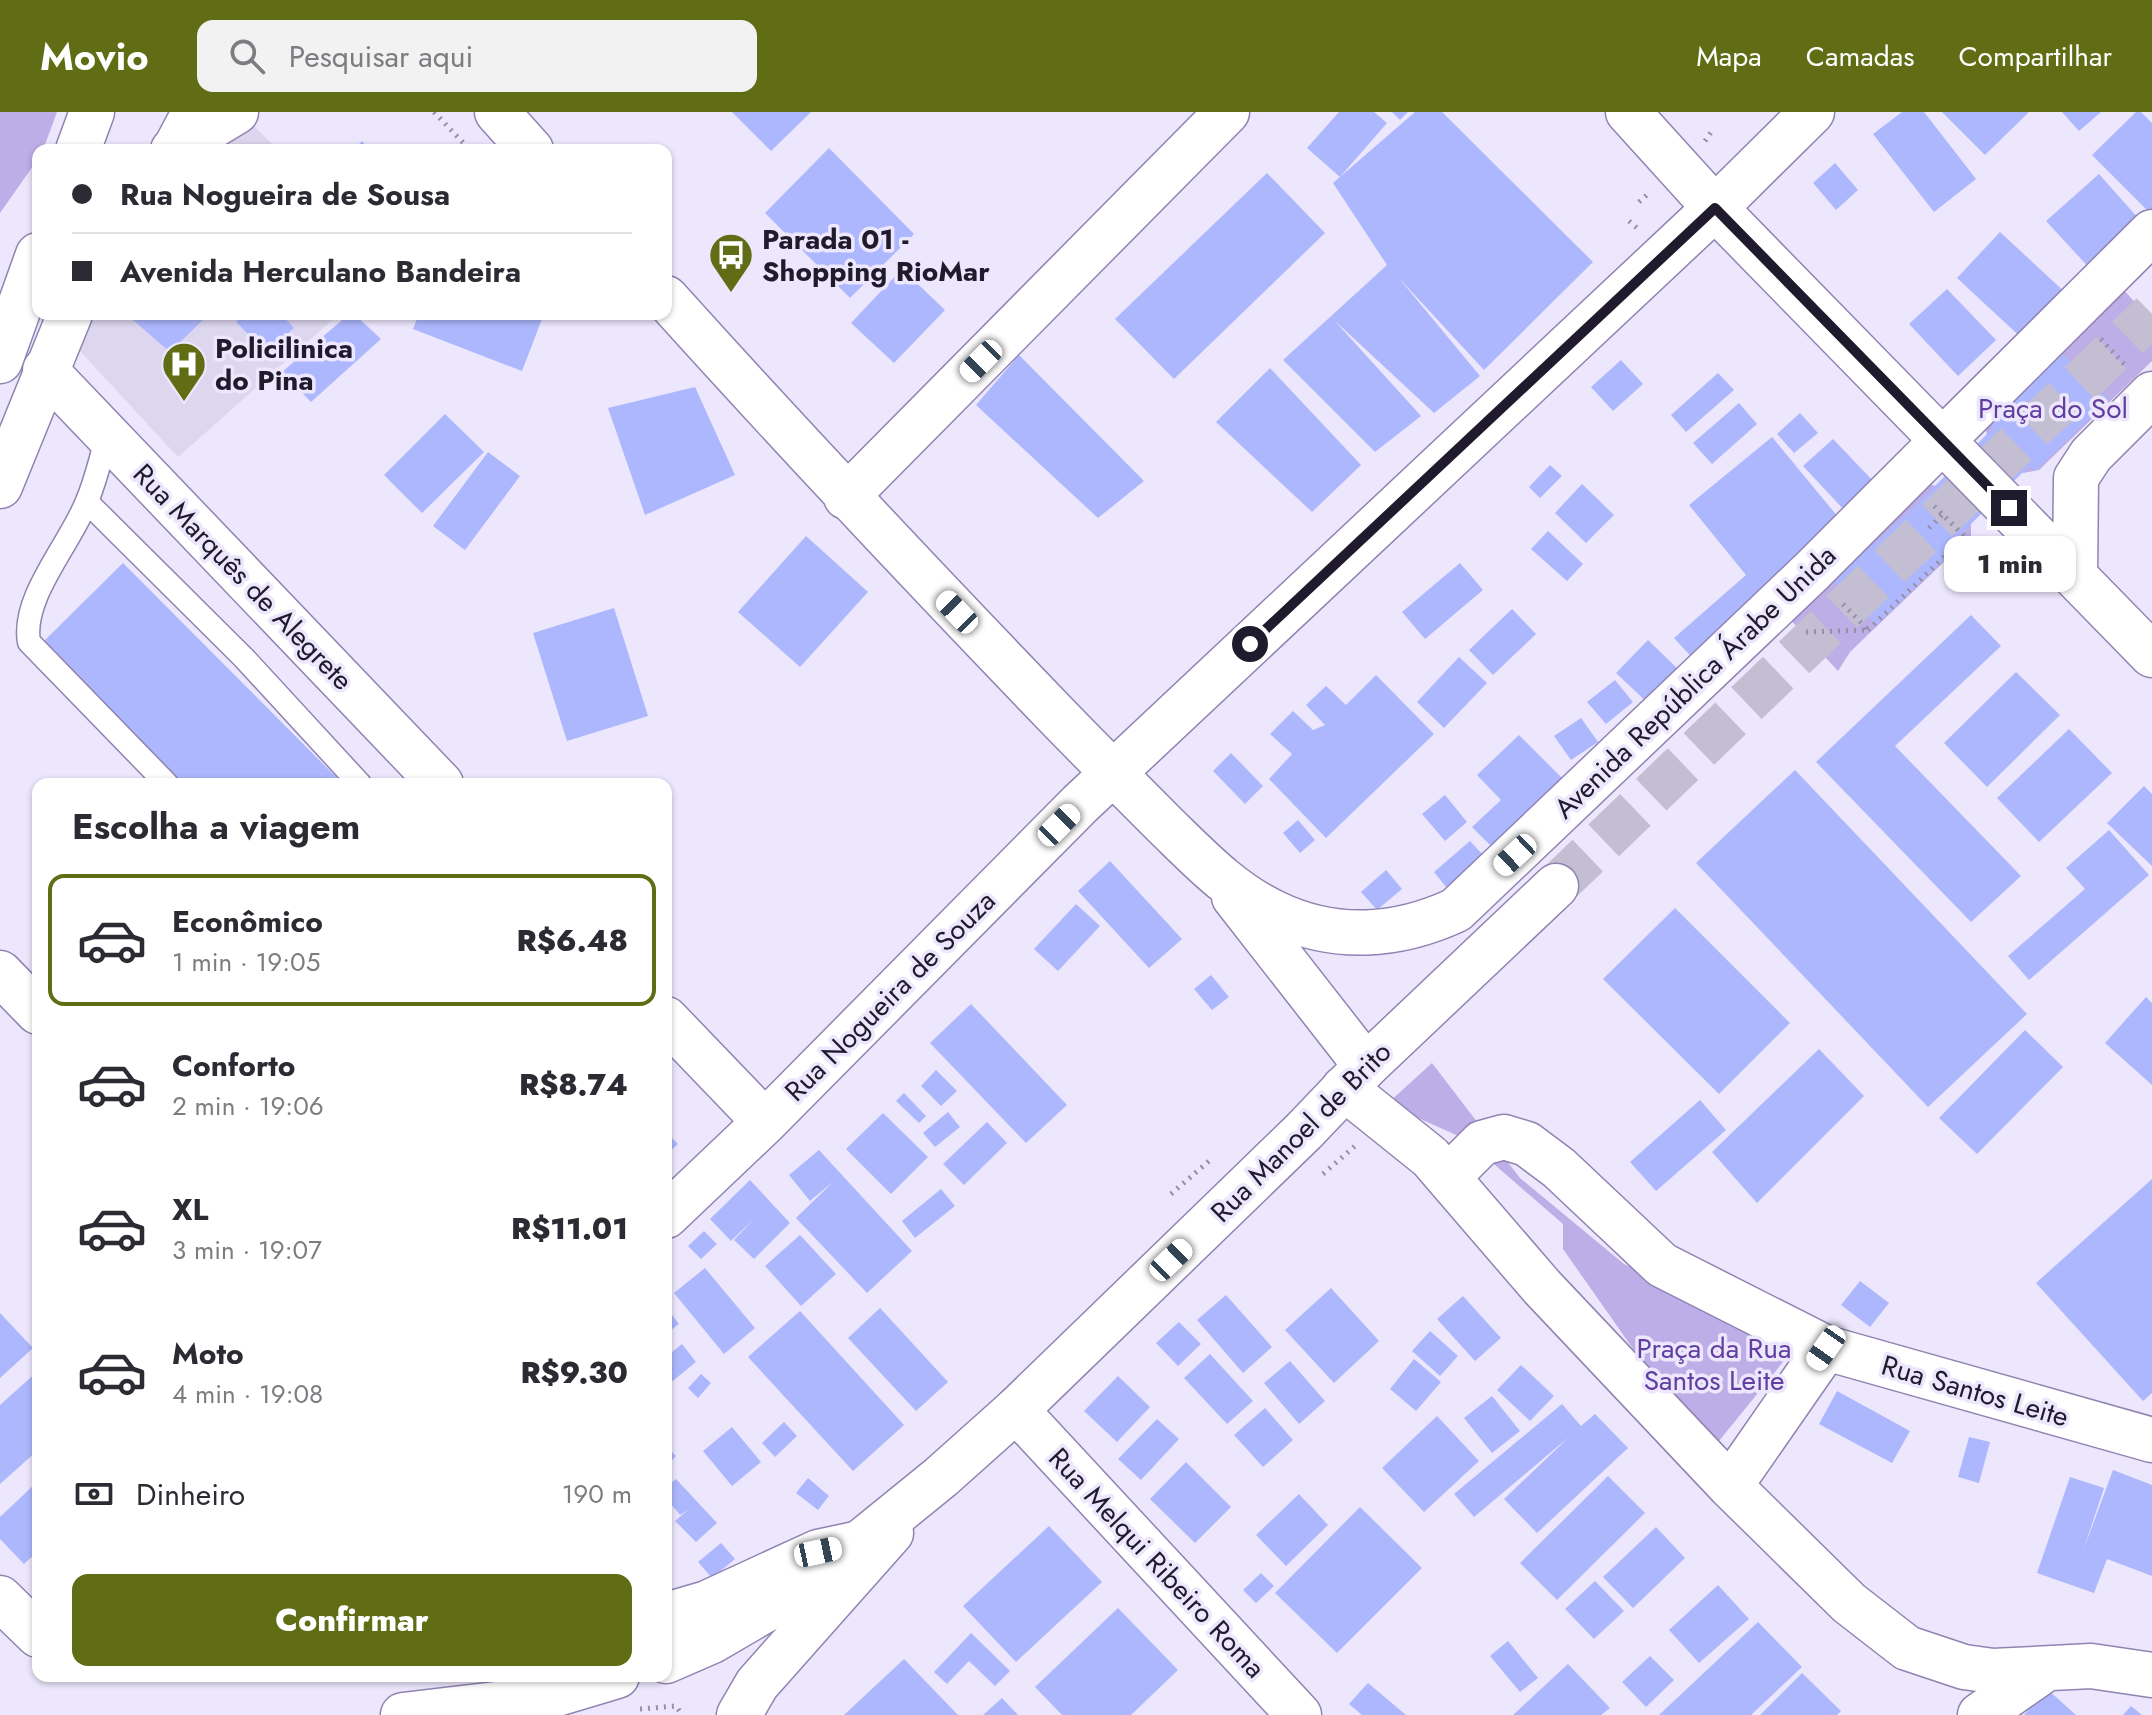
<!DOCTYPE html>
<html lang="pt">
<head>
<meta charset="utf-8">
<style>
	body { margin:0; font-family:Jost,sans-serif; background:#f2f2f3; color:#2b2b33; height:100vh; display:flex; flex-direction:column; font-size:30px; white-space:nowrap }
	* { box-sizing:border-box; margin:0 }
	p { font-size:26px; color:#7c7c81 }
	.icon { flex:none; width:44px; height:44px; fill:none; stroke:currentColor; stroke-width:2; stroke-linecap:round; stroke-linejoin:round }
	.map { position:relative; flex:1; overflow:hidden }
	.side { position:absolute; left:32px; top:666px; width:640px; height:904px; display:flex; flex-direction:column; background:#fff; border-radius:16px; box-shadow:0 2px 6px #0004 }
	.side>* { flex:none }
	.top-card { position:absolute; left:32px; top:32px; width:640px; height:176px; border-radius:16px; box-shadow:0 2px 6px #0004; display:grid; align-content:center; height:176px; padding:0 40px; background:#fff }
	.end { position:absolute; width:36px; height:36px; margin:-18px; border:10px solid #1f1a2c; background:#fff; box-shadow:0 0 0 4px #fff }
	.from { border-radius:50% }
	.bubble { position:absolute; height:56px; border-radius:16px; background:#fff; box-shadow:0 2px 6px #0004; font-size:26px; font-weight:800; line-height:56px; text-align:center }
	.car { position:absolute; width:24px; height:48px; margin:-24px -12px; border-radius:10px; box-shadow:0 0 6px 2px #0007; background:linear-gradient(#fff 24%,#345 0 40%,#fff 0 76%,#345 0 86%,#fff 0) }
	.top-card b { display:flex; align-items:center; gap:28px; height:76px; font-size:30px }
	.top-card b+b { border-top:2px solid #e1e1e2 }
	.top-card i { width:20px; height:20px; background:#2b2b33 }
	ul { padding:0; list-style:none }
	li { display:flex; align-items:center; gap:24px; height:132px; margin:0 16px 12px; padding:0 24px; border:4px solid transparent; border-radius:16px }
	li div { flex:1 }
	li b { display:block; font-size:30px }
	li em { font-style:normal; font-weight:800 }
	li.active { border-color:#616d15 }
	li>.icon { width:72px; height:72px; stroke-width:1.5 }
	h2 { padding:0 40px; font-size:36px; line-height:96px }
	.pay { display:flex; align-items:center; gap:20px; height:88px; padding:0 40px; font-size:30px }
	.pay p { margin-inline-start:auto }
	.cta { display:flex; gap:16px; margin-top:auto; padding:16px 40px }
	.cta a { flex:1; height:92px; border-radius:16px; background:#616d15; color:#fff; font-size:32px; font-weight:800; line-height:92px; text-align:center }
	header { display:flex; align-items:center; gap:48px; box-sizing:border-box; height:112px; padding:0 40px; background:#616d15; color:#fff }
	header strong { font-size:38px }
	nav { display:flex; gap:44px; margin-inline-start:auto; font-size:28px }
	.search { width:560px; height:72px; background:#f2f2f3; display:flex; align-items:center; gap:20px; box-sizing:border-box; padding:0 28px; border-radius:16px; color:#7c7c81; font-size:30px }
	.map>svg:first-child { display:block }
</style>
</head>
<body>
<header>
<strong>Movio</strong>
<div class="search"><svg class="icon" aria-label="search" viewBox="0 0 24 24"><circle cx="10" cy="10" r="6"/><path d="M15 15l6 6"/></svg>Pesquisar aqui</div>
<nav><a>Mapa</a><a>Camadas</a><a>Compartilhar</a></nav>
</header>
<div class="map">
<svg width="2152" height="1603" viewBox="0 0 2152 1603">
	<rect width="100%" height="100%" fill="#ece7fc"/>
	<path fill="#dcd6ee" d="M254,14L278,38H199Z
		M92,202H339L178,345L78,237Z"/>
	<path fill="#beaee7" d="M0,0H57L43,38H38V47L0,101Z
		M2121,175L2152,209V249L2039,358L2023,361L1987,323L1985,315L2109,194Z
		M1928,372L1936,374L1971,411V424L1850,540L1838,559L1785,502Z
		M1432,951L1520,1066L1624,1152L1792,1229L1787,1245L1719,1329L1643,1251L1563,1137V1112L1465,1027L1387,992Z"/>
	<path fill="#adb7fd" d="M732,0H811L771,39Z
		M1339,0H1374L1387,11L1340,65L1307,36Z
		M1392,0H1408L1400,8Z
		M1415,0H1442L1593,150L1484,258L1398,165L1480,264L1434,301L1334,208L1421,304L1375,340L1283,248L1387,153L1333,71Z
		M1902,0H1924L1976,67L1934,100L1873,22Z
		M1942,0H2029L1985,43Z
		M2062,0H2101L2079,19Z
		M2136,0H2141L2152,11V103L2092,43Z
		M362,29L370,38H353Z
		M829,36L914,122L850,186L765,101Z
		M1835,51L1858,78L1836,98L1813,71Z
		M1267,61L1325,121L1174,267L1115,207Z
		M2099,62L2146,115L2094,161L2046,109Z
		M2000,120L2070,185L2027,231L1957,166Z
		M902,157L945,198L894,251L851,211Z
		M1947,177L1996,228L1958,264L1909,212Z
		M126,202H209L170,240Z
		M244,202H281L294,216L267,241L236,210Z
		M349,202H354L381,227L311,290L282,260Z
		M419,202H544L522,259L413,217Z
		M2062,241L2109,288L2035,359L2029,354L1953,430L1958,434L1876,513L1833,469L1917,392L1993,316L1989,312Z
		M1019,243L1144,369L1098,406L976,293Z
		M1621,248L1643,272L1613,299L1591,275Z
		M1270,256L1361,353L1312,400L1216,310Z
		M1718,261L1734,278L1686,320L1671,303Z
		M695,275L735,363L645,403L608,296Z
		M1739,291L1757,312L1712,352L1693,331Z
		M1800,301L1818,321L1794,341L1777,322Z
		M445,302L484,340L422,401L384,363Z
		M1772,325L1848,417L1698,552L1674,526L1746,463L1689,393Z
		M1833,327L1877,373L1846,400L1803,354Z
		M488,340L520,364L465,438L433,414Z
		M1550,353L1562,364L1540,386L1529,375Z
		M1582,372L1614,403L1586,431L1555,401Z
		M1548,419L1583,452L1567,469L1531,437Z
		M806,424L868,480L800,555L738,500Z
		M123,451L343,672H182L42,531Z
		M1460,451L1483,478L1425,527L1402,500Z
		M614,496L648,604L567,629L533,521Z
		M1512,497L1536,522L1493,563L1469,538Z
		M1971,503L2001,534L1895,634L2021,764L1971,810L1816,650Z
		M1648,528L1682,561L1650,593L1616,561Z
		M1459,545L1487,571L1444,616L1417,590Z
		M2016,560L2060,603L1987,675L1944,631Z
		M1376,563L1434,622L1326,726L1269,667L1292,642L1270,622L1293,599L1313,618L1325,613L1306,593L1326,574L1346,593Z
		M1615,568L1633,590L1606,612L1587,590Z
		M1581,606L1598,630L1571,648L1554,624Z
		M2069,617L2112,661L2039,730L1997,686Z
		M1519,623L1565,669L1494,737L1472,715L1501,688L1477,663Z
		M1231,641L1263,674L1245,692L1213,659Z
		M1795,658L2027,902L1928,995L1696,751Z
		M2144,674L2152,682V754L2107,711Z
		M1445,683L1467,710L1445,729L1422,702Z
		M1298,708L1315,728L1300,741L1283,721Z
		M2109,718L2149,763L2029,868L2008,844L2085,777L2066,756Z
		M1470,729L1485,745L1447,776L1434,760Z
		M1110,749L1182,827L1149,856L1078,779Z
		M1386,758L1402,777L1377,798L1361,780Z
		M1076,792L1100,814L1058,859L1034,837Z
		M1675,796L1790,911L1719,982L1603,867Z
		M1211,863L1229,885L1212,898L1194,877Z
		M2146,885L2152,891V973L2105,931Z
		M971,892L1067,993L1026,1031L930,931Z
		M2025,918L2063,955L1977,1042L1939,1006Z
		M1819,937L1864,984L1757,1091L1712,1040Z
		M936,958L957,979L941,994L921,974Z
		M904,981L926,1004L919,1011L896,989Z
		M1700,988L1726,1018L1656,1079L1630,1050Z
		M948,1000L960,1015L935,1035L923,1021Z
		M883,1001L928,1045L891,1082L846,1037Z
		M987,1010L1007,1031L964,1073L943,1052Z
		M666,1020L678,1032L666,1043Z
		M819,1038L912,1139L867,1181L796,1106L834,1069L810,1089L789,1063Z
		M2152,1067V1281L2143,1289L2036,1171Z
		M750,1068L790,1111L754,1147L734,1128L755,1106L731,1129L710,1107Z
		M941,1077L955,1094L915,1126L902,1109Z
		M704,1119L717,1132L701,1147L688,1134Z
		M800,1123L836,1162L801,1194L765,1154Z
		M705,1156L755,1216L724,1242L674,1181Z
		M1860,1169L1889,1191L1870,1215L1841,1193Z
		M1331,1176L1379,1229L1334,1271L1285,1218Z
		M1226,1183L1272,1235L1243,1261L1197,1208Z
		M1463,1184L1501,1226L1475,1249L1437,1207Z
		M880,1196L948,1270L916,1299L848,1226Z
		M669,1199L679,1212L666,1222V1201Z
		M800,1199L904,1313L853,1359L748,1245Z
		M0,1201L33,1236L0,1266Z
		M1179,1210L1201,1232L1178,1254L1156,1231Z
		M1430,1219L1458,1244L1440,1264L1412,1239Z
		M682,1232L696,1250L669,1272L666,1245Z
		M1210,1242L1253,1289L1227,1312L1184,1266Z
		M1414,1247L1441,1270L1416,1299L1390,1277Z
		M1290,1249L1325,1289L1299,1312L1264,1271Z
		M1521,1253L1554,1284L1530,1309L1497,1278Z
		M38,1259V1338L0,1372V1293Z
		M701,1262L711,1271L698,1286L688,1276Z
		M1118,1264L1150,1295L1117,1330L1084,1299Z
		M1837,1279L1910,1319L1892,1351L1819,1312Z
		M1492,1284L1520,1319L1492,1341L1464,1306Z
		M1562,1292L1581,1314L1595,1302L1628,1336L1537,1421L1504,1387L1569,1325L1474,1405L1454,1382Z
		M1265,1296L1293,1328L1263,1355L1234,1323Z
		M1437,1304L1479,1349L1424,1400L1382,1356Z
		M1157,1307L1179,1327L1141,1368L1118,1347Z
		M784,1310L797,1324L775,1345L762,1331Z
		M732,1315L761,1350L732,1374L703,1339Z
		M1969,1325L1990,1330L1979,1371L1958,1365Z
		M666,1334L676,1344L666,1354Z
		M1186,1350L1231,1395L1195,1431L1150,1387Z
		M2113,1358L2152,1373V1464L2107,1447L2094,1481L2037,1461L2070,1365L2104,1376L2083,1439Z
		M1608,1364L1645,1401L1557,1488L1520,1451Z
		M808,1366L829,1384L818,1398L796,1381Z
		M676,1367L717,1411L696,1430L675,1409L688,1398L680,1403L666,1386V1375Z
		M38,1369V1439L24,1452L0,1427V1405Z
		M1299,1382L1328,1413L1286,1454L1256,1423Z
		M1360,1395L1422,1456L1337,1541L1275,1481Z
		M1049,1414L1102,1470L1016,1550L963,1494Z
		M1656,1415L1685,1446L1633,1496L1603,1465Z
		M721,1431L735,1447L712,1466L698,1450Z
		M1261,1461L1274,1474L1256,1491L1243,1478Z
		M1595,1469L1624,1499L1594,1527L1565,1497Z
		M1718,1473L1749,1507L1699,1551L1669,1518Z
		M1118,1496L1178,1558L1131,1603H1062L1035,1575Z
		M1758,1510L1802,1555L1751,1603H1659Z
		M971,1521L1010,1559L995,1574L969,1549L947,1572L934,1560Z
		M1508,1529L1538,1566L1520,1580L1490,1544Z
		M1650,1544L1674,1568L1646,1595L1622,1570Z
		M904,1547L958,1603H844Z
		M1568,1552L1610,1596L1601,1603H1513Z
		M1802,1561L1841,1599L1837,1603H1760Z
		M1368,1571L1406,1603H1362L1349,1592Z
		M2047,1577L2076,1603H2024Z
		M1002,1586L1018,1603H983Z
		M2131,1594L2142,1603H2123Z"/>
	<g fill="none" stroke-linecap="round" stroke-linejoin="round">
		<path stroke="#c3bed2" stroke-width="44" stroke-dasharray="44 22" stroke-linecap="butt" d="M1556,774L2152,202"/>
		<g stroke="#9083b2" stroke-width="25">
			<path id="service" d="M164,34L182,0
				M107,324C101,345 96,368 87,389C71,431 21,485 29,530L167,672
				M87,390L244,546L360,672"/>
		</g>
		<g stroke="#9083b2" stroke-width="47">
			<path id="minor" d="M45,258L441,672
				M846,385L1227,0
				M666,907L765,1010
				M1344,976L1430,1045L1542,1175L1730,1374L1849,1491L1907,1536L1964,1555L1993,1559L2091,1554L2152,1563
				M1448,1065L1482,1031L1504,1025L1527,1032L1559,1056L1662,1153L1826,1236L2152,1328
				M666,1104L765,1010L1080,692L1715,96L1812,0
				M1016,1298L1299,1603
				M1730,1374L1826,1236
				M0,1486L38,1523
				M1980,1603L2043,1559"/>
		</g>
		<g stroke="#9083b2" stroke-width="47">
			<path id="tertiary" d="M497,0L531,38
				M173,38L236,0
				M666,186C795,329 927,469 1060,607C1095,643 1131,679 1167,715C1200,747 1232,781 1275,801C1335,830 1398,825 1456,798L1812,459L1943,328
				M0,374L70,202
				M1234,785L1366,954
				M0,861L38,900
				M666,1503L707,1491L818,1440L860,1431
				M739,1603L757,1572L891,1421"/>
		</g>
		<g stroke="#9083b2" stroke-width="47">
			<path id="primary" d="M1628,0L1715,96L2152,543
				M78,38L92,0
				M0,249L38,143
				M1943,328L2152,120
				M2075,464L2076,366L2091,343L2152,282
				M666,1549L712,1529L808,1473L941,1365L1016,1298L1304,1019L1366,954L1556,774
				M403,1603L540,1587L617,1564"/>
		</g>
		<path stroke="#9590a4" stroke-width="5" stroke-dasharray="2 6" stroke-linecap="butt" d="M434,0L470,38
			M1705,29L1714,16
			M1639,90L1648,82
			M1629,109L1637,116
			M2101,227L2124,252
			M1929,416L1942,403
			M1868,518L1965,425L1933,393
			M1806,520L1868,518L1840,489
			M1323,1062L1355,1034
			M1171,1082L1209,1049
			M640,1597L676,1594L682,1603"/>
		<use href="#service" stroke="#fff" stroke-width="22"/>
		<use href="#minor" stroke="#fff" stroke-width="44"/>
		<use href="#tertiary" stroke="#fff" stroke-width="44"/>
		<use href="#primary" stroke="#fff" stroke-width="44"/>
	</g>
	<g fill="none" stroke-linecap="round" stroke-linejoin="round">
		<path stroke="#1f1a2c" stroke-width="10" d="M1250,532L1715,96L2009,396"/>
	</g>
	<defs>
		<g id="bus-pin" transform="scale(2.3)"><path d="M0 17L-7.5 6A9.5 9.5 0 1 1 7.5 6Z" fill="#616d15" stroke="#ece7fc"/><path d="M-5-6H5V4H4V6H2V4H-2V6H-4V4H-5ZM-3.5-4V0h7V-4ZM-3.5 1.2v1.5H-2V1.2ZM2 1.2v1.5H3.5V1.2Z" fill="#fff"/></g>
		<g id="hospital-pin" transform="scale(2.3)"><path d="M0 17L-7.5 6A9.5 9.5 0 1 1 7.5 6Z" fill="#616d15" stroke="#ece7fc"/><path d="M-5-5h3v3.5h4V-5h3V5h-3V1.5h-4V5h-3Z" fill="#fff"/></g>
	</defs>
	<g fill-rule="evenodd">
		<use href="#bus-pin" x="731" y="143"/>
		<use href="#hospital-pin" x="184" y="252"/>
	</g>
	<g text-anchor="middle" dominant-baseline="central" stroke-width="7" stroke-linejoin="round" paint-order="stroke">
		<g font-size="28" font-weight="bold" fill="#1f1a2c" stroke="#ece7fc" text-anchor="start">
			<text x="762" y="127">Parada 01 -<tspan x="762" dy="32">Shopping RioMar</tspan></text>
			<text x="215" y="236">Policilinica<tspan x="215" dy="32">do Pina</tspan></text>
		</g>
		<g font-size="28" fill="#633ea1" stroke="#ece7fc">
			<text x="2053" y="296">Praça do Sol</text>
			<text x="1714" y="1236">Praça da Rua<tspan x="1714" dy="32">Santos Leite</tspan></text>
		</g>
		<g font-size="28" fill="#1f1a2c" stroke="#ece7fc">
			<text transform="translate(243 465) rotate(46)">Rua Marquês de Alegrete</text>
			<text transform="translate(1695 570) rotate(-44)">Avenida República Árabe Unida</text>
			<text transform="translate(890 884) rotate(-45)">Rua Nogueira de Souza</text>
			<text transform="translate(1301 1020) rotate(-45)">Rua Manoel de Brito</text>
			<text transform="translate(1975 1279) rotate(16)">Rua Santos Leite</text>
			<text transform="translate(1157 1451) rotate(47)">Rua Melqui Ribeiro Roma</text>
		</g>
	</g>
</svg>
<i class="end from" style="left:1250px;top:532px"></i>
<i class="end" style="left:2009px;top:396px"></i>
<div class="bubble" style="left:1944px;top:424px;width:132px">1 min</div>
<i class="car" style="left:981px;top:249px;rotate:225deg"></i>
<i class="car" style="left:957px;top:500px;rotate:316deg"></i>
<i class="car" style="left:1059px;top:713px;rotate:45deg"></i>
<i class="car" style="left:1515px;top:743px;rotate:227deg"></i>
<i class="car" style="left:1171px;top:1148px;rotate:46deg"></i>
<i class="car" style="left:1826px;top:1236px;rotate:215deg"></i>
<i class="car" style="left:818px;top:1440px;rotate:78deg"></i>
<div class="top-card">
<b><i class="from"></i>Rua Nogueira de Sousa</b>
<b><i></i>Avenida Herculano Bandeira</b>
</div>
<section class="side">
<h2>Escolha a viagem</h2>
<ul>
<li class="active"><svg class="icon" aria-label="car" viewBox="0 0 24 24"><path d="M5 17H2v-5l4-1 3-4h7l3 4 3 1v5h-3M9 17h6M6 11h13"/><circle cx="7" cy="17" r="2"/><circle cx="17" cy="17" r="2"/></svg><div><b>Econômico</b><p>1 min · 19:05</p></div><em>R$6.48</em></li>
<li><svg class="icon" aria-label="car" viewBox="0 0 24 24"><path d="M5 17H2v-5l4-1 3-4h7l3 4 3 1v5h-3M9 17h6M6 11h13"/><circle cx="7" cy="17" r="2"/><circle cx="17" cy="17" r="2"/></svg><div><b>Conforto</b><p>2 min · 19:06</p></div><em>R$8.74</em></li>
<li><svg class="icon" aria-label="car" viewBox="0 0 24 24"><path d="M5 17H2v-5l4-1 3-4h7l3 4 3 1v5h-3M9 17h6M6 11h13"/><circle cx="7" cy="17" r="2"/><circle cx="17" cy="17" r="2"/></svg><div><b>XL</b><p>3 min · 19:07</p></div><em>R$11.01</em></li>
<li><svg class="icon" aria-label="car" viewBox="0 0 24 24"><path d="M5 17H2v-5l4-1 3-4h7l3 4 3 1v5h-3M9 17h6M6 11h13"/><circle cx="7" cy="17" r="2"/><circle cx="17" cy="17" r="2"/></svg><div><b>Moto</b><p>4 min · 19:08</p></div><em>R$9.30</em></li>
</ul>
<div class="pay"><svg class="icon" aria-label="cash" viewBox="0 0 24 24"><path d="M3 7h18v10H3z"/><circle cx="12" cy="12" r="2"/></svg>Dinheiro<p>190 m</p></div>
<div class="cta"><a>Confirmar</a></div>
</section>
</div>
</body>
</html>
